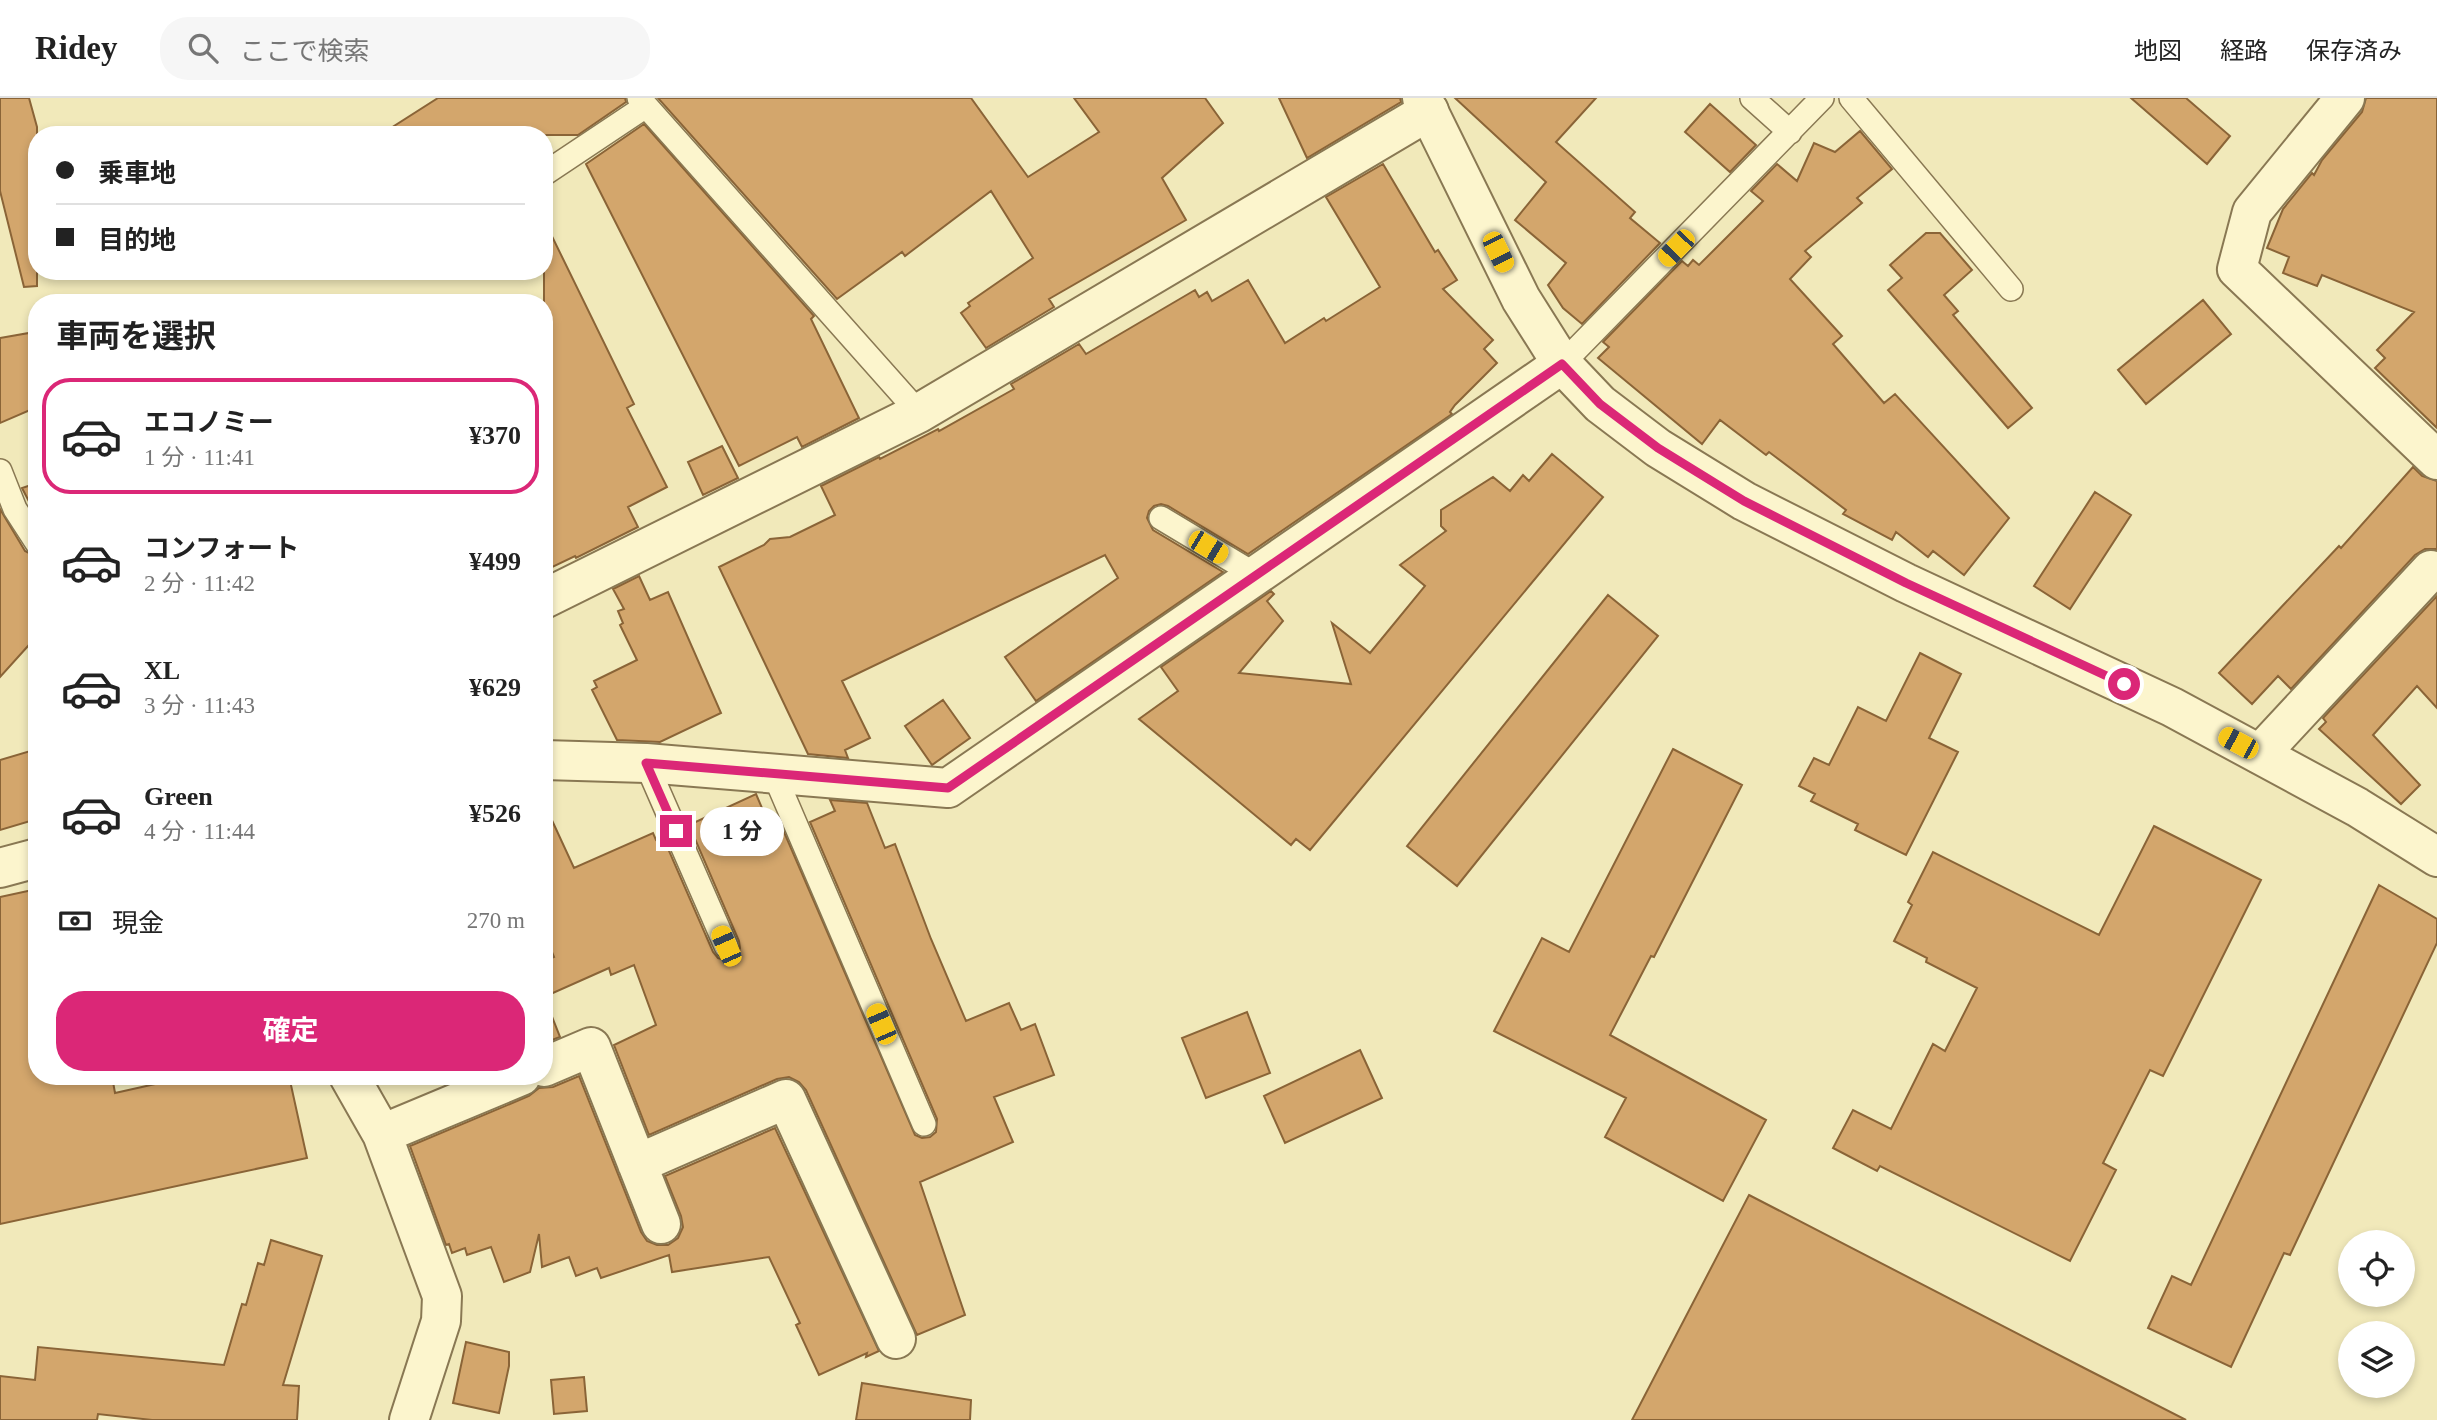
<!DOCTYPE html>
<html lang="ja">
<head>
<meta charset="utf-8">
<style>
	body { margin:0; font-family:"Times New Roman","Noto Sans JP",serif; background:#f6f6f6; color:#222; height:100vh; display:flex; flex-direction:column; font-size:26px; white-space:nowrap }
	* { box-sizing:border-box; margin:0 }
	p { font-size:23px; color:#767676 }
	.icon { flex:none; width:38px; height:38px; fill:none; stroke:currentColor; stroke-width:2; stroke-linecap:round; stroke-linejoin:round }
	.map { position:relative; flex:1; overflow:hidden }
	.sheet { position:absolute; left:28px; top:196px; width:525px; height:791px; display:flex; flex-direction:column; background:#fff; border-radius:28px; box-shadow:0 4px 10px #0003 }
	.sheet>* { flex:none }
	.hud { position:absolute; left:28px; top:28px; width:525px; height:154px; border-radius:28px; box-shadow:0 4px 10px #0003; display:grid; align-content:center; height:154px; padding:0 28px; background:#fff }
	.tools { position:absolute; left:2338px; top:1132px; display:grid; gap:14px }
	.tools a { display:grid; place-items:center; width:77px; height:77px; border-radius:50%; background:#fff; box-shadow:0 4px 10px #0003; font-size:35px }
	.end { position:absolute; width:32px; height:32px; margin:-16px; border:9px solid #db2777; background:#fff; box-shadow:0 0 0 4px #fff }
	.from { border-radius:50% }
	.bubble { position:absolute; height:49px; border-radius:24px; background:#fff; box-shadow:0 4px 10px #0003; font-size:23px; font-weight:700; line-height:49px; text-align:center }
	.car { position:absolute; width:21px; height:42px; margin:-21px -10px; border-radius:9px; box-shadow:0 0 5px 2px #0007; background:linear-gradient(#f5c518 24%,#345 0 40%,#f5c518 0 76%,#345 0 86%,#f5c518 0) }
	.hud b { display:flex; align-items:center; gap:24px; height:66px; font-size:26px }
	.hud b+b { border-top:2px solid #e0e0e0 }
	.hud i { width:18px; height:18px; background:#222 }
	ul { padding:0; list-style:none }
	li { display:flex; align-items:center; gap:21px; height:116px; margin:0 14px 10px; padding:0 14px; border:4px solid transparent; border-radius:28px }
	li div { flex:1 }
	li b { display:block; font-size:26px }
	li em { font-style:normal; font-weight:700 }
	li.current { border-color:#db2777 }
	li>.icon { width:63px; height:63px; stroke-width:1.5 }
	h2 { padding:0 28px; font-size:32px; line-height:84px }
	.pay { display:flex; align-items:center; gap:18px; height:77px; padding:0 28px; font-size:26px }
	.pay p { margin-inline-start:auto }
	.action { display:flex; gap:14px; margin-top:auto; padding:14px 28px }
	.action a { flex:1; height:80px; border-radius:28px; background:#db2777; color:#fff; font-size:28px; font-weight:700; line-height:80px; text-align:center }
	header { display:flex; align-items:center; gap:42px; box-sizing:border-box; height:98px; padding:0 35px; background:#fff; border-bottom:2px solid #e0e0e0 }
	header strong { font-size:33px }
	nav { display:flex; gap:38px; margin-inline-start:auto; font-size:24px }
	.search { width:490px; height:63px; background:#f6f6f6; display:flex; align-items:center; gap:18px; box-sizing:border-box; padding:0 24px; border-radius:28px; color:#767676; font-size:26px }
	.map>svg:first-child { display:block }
</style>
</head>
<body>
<header>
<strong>Ridey</strong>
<div class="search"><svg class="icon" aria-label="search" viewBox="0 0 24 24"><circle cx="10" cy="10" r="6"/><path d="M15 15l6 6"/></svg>ここで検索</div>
<nav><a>地図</a><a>経路</a><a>保存済み</a></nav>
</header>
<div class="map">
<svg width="2437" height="1322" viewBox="0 0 2437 1322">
	<rect width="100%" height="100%" fill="#f1e9ba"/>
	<path fill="#d3a66c" stroke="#8a6437" stroke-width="2" d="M0,0H29L37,29V188L24,189L0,93Z
		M438,0H625L626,4L578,37H380Z
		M658,0H971L1028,79L1099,34L1074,0H1205L1223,25L1162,80L1186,122L1049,201L1054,209L986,250L961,215L970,208L968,205L1033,160L991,93L905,158L902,154L837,201Z
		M1279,0H1400L1401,4L1307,60Z
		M1455,0H1596L1556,44L1635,114L1630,120L1660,145L1582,226L1563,210L1548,187L1566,165L1515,122L1546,84Z
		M2131,0H2186L2230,38L2207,66Z
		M2366,0H2437V330L2375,270L2385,260L2377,252L2414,214L2322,177L2317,188L2283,175L2289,159L2267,150L2283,111L2312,75L2314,77L2322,62L2362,14Z
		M1710,6L1756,47L1730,74L1685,34Z
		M644,26L814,218L811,221L859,320L802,349L797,339L739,368L586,66Z
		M1860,33L1892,71L1857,100L1862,105L1805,153L1811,159L1790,181L1842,238L1833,246L1884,305L1895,296L2009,420L1964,477L1933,453L1928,459L1896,434L1892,442L1843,416L1846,412L1769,354L1766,357L1720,322L1702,346L1598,260L1609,249L1603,244L1682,163L1688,168L1693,162L1699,167L1763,103L1751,93L1777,66L1797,83L1814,45L1835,54Z
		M1383,66L1435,154L1438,152L1457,182L1443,191L1493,242L1484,251L1497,265L1455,307L1450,314L1452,316L1248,456L1168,408L1161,406L1154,408L1149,413L1147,420L1153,432L1223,474L1036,603L1005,559L1118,480L1105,457L842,583L870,640L845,652L848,660L808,656L719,469L764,447L770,441L790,439L835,417L821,388L879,359L880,361L938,331L939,333L1014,291L1011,286L1079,246L1086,256L1195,192L1199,199L1207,194L1212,203L1248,182L1285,245L1324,220L1326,223L1380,189L1326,99Z
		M544,122L634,306L627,310L667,389L628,409L638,429L576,460L575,458L544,473Z
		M1926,135H1940L1972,172L1944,197L1958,213L1953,217L2032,310L2008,330L1888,192L1902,180L1890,167Z
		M2203,202L2231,236L2146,306L2118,272Z
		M29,235L37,257V309L0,325V240Z
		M722,348L738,380L703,397L688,364Z
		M1552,356L1603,399L1310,752L1296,741L1291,747L1139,621L1178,593L1161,569L1271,493L1274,496L1267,503L1283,523L1239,575L1351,586L1332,525L1370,555L1425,488L1400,467L1446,433L1441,428V412L1493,379L1510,393L1523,377L1529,383Z
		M2413,369L2422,378L2437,383V451H2425L2415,457L2291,591L2278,578L2252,606L2219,575L2339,448L2341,450Z
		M37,385V419L22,390Z
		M2095,394L2131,417L2070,511L2034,488Z
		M0,411L25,453L37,459V538L0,579Z
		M639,478L650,502L668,494L721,615L660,644L617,642L592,592L597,589L594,583L637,562L620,527L623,525L618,513L624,511L613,491Z
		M1608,497L1658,538L1457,788L1407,748Z
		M2437,498V610L2417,588L2373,637L2420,687L2401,706L2319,631L2326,624L2323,620Z
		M1920,555L1961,576L1929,640L1958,654L1906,757L1855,732L1858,726L1811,703L1815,696L1799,688L1814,660L1829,667L1858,609L1886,623Z
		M943,602L970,640L932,667L905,628Z
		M37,651V721L0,732V662Z
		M1673,651L1742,687L1654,859L1651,858L1610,937L1766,1022L1723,1103L1605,1039L1626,1000L1494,933L1542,840L1569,854Z
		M756,696L774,738L784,734L915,1037L922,1040L930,1039L936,1034L937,1021L810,724L835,713L830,702L867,705L885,750L895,746L931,841L966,923L1009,905L1021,932L1035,926L1054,977L994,999L1013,1044L920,1084L965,1217L917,1237L806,992L799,984L789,979L777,981L649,1037L614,947L656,927L634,867L611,877L609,870L544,899V863L554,859L544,835V705L574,770L653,735L656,742L663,739L713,854L718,860L725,862L737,857L740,850L739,843L689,727Z
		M2154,728L2261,782L2163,978L2150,972L2103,1065L2116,1072L2070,1163L1880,1068L1877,1073L1833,1050L1853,1012L1891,1031L1933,946L1945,953L1977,890L1926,864L1927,860L1894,843L1912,807L1908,804L1933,754L2099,837Z
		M2379,787L2437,821V845L2290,1157L2284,1155L2231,1269L2148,1230L2172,1178L2191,1187Z
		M37,791V978H112L115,995L191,978H289L307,1060L0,1126V799Z
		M544,906H547L560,939L544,945Z
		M1247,914L1270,975L1206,1000L1182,940Z
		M1360,952L1382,1000L1285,1045L1264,998Z
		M579,978L641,1134L647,1143L657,1147H668L678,1140L683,1129L681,1118L665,1078L775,1030L879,1253L866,1259L867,1255L819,1277L796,1227L800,1225L769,1159L672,1174L669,1157L601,1180L597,1170L576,1178L569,1159L542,1169L539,1136L530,1174L504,1184L491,1149L467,1157L465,1150L452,1155L449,1146L446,1147L410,1048L529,998L539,990L553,989Z
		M1749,1097L2090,1273L2186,1322H1632Z
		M271,1142L322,1158L283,1287L299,1288L297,1322H152L98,1316L97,1322H0V1278L35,1282L38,1249L224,1267L242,1206L246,1207L258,1165L264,1167Z
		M466,1244L509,1254V1268L499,1315L453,1305Z
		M584,1279L587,1313L554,1316L551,1282Z
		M862,1285L971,1302L970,1322H856Z"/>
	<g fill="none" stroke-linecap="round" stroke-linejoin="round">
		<g stroke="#897853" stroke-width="26">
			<path id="service" d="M639,0L919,315
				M1752,0L1790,34
				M1851,0L2011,191
				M544,76L646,8
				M1562,266L1822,0
				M0,373L15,411L37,445
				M1161,420L1256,477
				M646,665L726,848
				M774,676L924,1026"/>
		</g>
		<g stroke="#897853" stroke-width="42">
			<path id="minor" d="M2345,0L2252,114L2237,171L2437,362
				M544,501L919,315L1429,13
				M2260,656L2431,472
				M544,662L646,665L948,690L1562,266
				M0,770L37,760
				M544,969L591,949L661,1126
				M349,978L382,1036L442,1198L441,1223L409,1322
				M382,1036L521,978
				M637,1066L786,1001L896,1241"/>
		</g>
		<g stroke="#897853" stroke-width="42">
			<path id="tertiary" d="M1422,0L1521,201L1562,266L1600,306L1658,350L1744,403L1906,485L2172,609L2357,709L2437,759"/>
		</g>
		<use href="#service" stroke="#fcf5cd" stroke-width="23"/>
		<use href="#minor" stroke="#fcf5cd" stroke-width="38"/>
		<use href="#tertiary" stroke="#fcf5cd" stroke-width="38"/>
	</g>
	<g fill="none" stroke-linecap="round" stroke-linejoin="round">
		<path stroke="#db2777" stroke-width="9" d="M676,733L646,665L948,690L1562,266L1600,306L1658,350L1744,403L1906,485L2124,586"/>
	</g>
</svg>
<div class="tools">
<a><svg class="icon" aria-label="locate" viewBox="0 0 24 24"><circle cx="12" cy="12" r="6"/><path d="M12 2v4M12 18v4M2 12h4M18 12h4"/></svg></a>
<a><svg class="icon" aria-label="layers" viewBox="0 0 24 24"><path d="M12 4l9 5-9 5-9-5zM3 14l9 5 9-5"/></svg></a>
</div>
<i class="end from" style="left:2124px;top:586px"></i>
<i class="end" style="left:676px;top:733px"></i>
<div class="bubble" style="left:700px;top:709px;width:84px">1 分</div>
<i class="car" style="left:1676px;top:150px;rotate:224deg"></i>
<i class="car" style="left:1498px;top:154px;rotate:154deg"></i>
<i class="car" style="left:1208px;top:449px;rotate:121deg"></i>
<i class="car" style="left:2238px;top:645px;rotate:298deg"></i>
<i class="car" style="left:726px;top:848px;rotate:336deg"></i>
<i class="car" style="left:881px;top:926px;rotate:337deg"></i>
<div class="hud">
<b><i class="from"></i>乗車地</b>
<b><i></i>目的地</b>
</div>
<section class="sheet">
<h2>車両を選択</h2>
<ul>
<li class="current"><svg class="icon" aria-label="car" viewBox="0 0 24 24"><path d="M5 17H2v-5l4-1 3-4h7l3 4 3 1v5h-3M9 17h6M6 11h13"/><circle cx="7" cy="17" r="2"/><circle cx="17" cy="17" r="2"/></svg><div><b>エコノミー</b><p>1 分 · 11:41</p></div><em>¥370</em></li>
<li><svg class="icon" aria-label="car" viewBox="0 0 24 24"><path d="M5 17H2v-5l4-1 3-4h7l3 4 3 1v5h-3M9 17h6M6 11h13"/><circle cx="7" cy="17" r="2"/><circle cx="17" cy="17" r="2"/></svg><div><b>コンフォート</b><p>2 分 · 11:42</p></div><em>¥499</em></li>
<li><svg class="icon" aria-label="car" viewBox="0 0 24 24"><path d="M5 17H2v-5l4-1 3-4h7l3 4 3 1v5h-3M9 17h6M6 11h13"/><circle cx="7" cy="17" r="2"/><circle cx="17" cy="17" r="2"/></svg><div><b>XL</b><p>3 分 · 11:43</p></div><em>¥629</em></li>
<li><svg class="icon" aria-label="car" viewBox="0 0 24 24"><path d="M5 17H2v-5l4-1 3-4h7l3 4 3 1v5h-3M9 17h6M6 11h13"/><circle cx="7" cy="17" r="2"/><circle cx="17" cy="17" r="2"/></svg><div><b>Green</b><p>4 分 · 11:44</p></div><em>¥526</em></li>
</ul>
<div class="pay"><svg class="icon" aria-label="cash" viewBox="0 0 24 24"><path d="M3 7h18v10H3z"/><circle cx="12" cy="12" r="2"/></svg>現金<p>270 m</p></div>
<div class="action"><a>確定</a></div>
</section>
</div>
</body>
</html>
